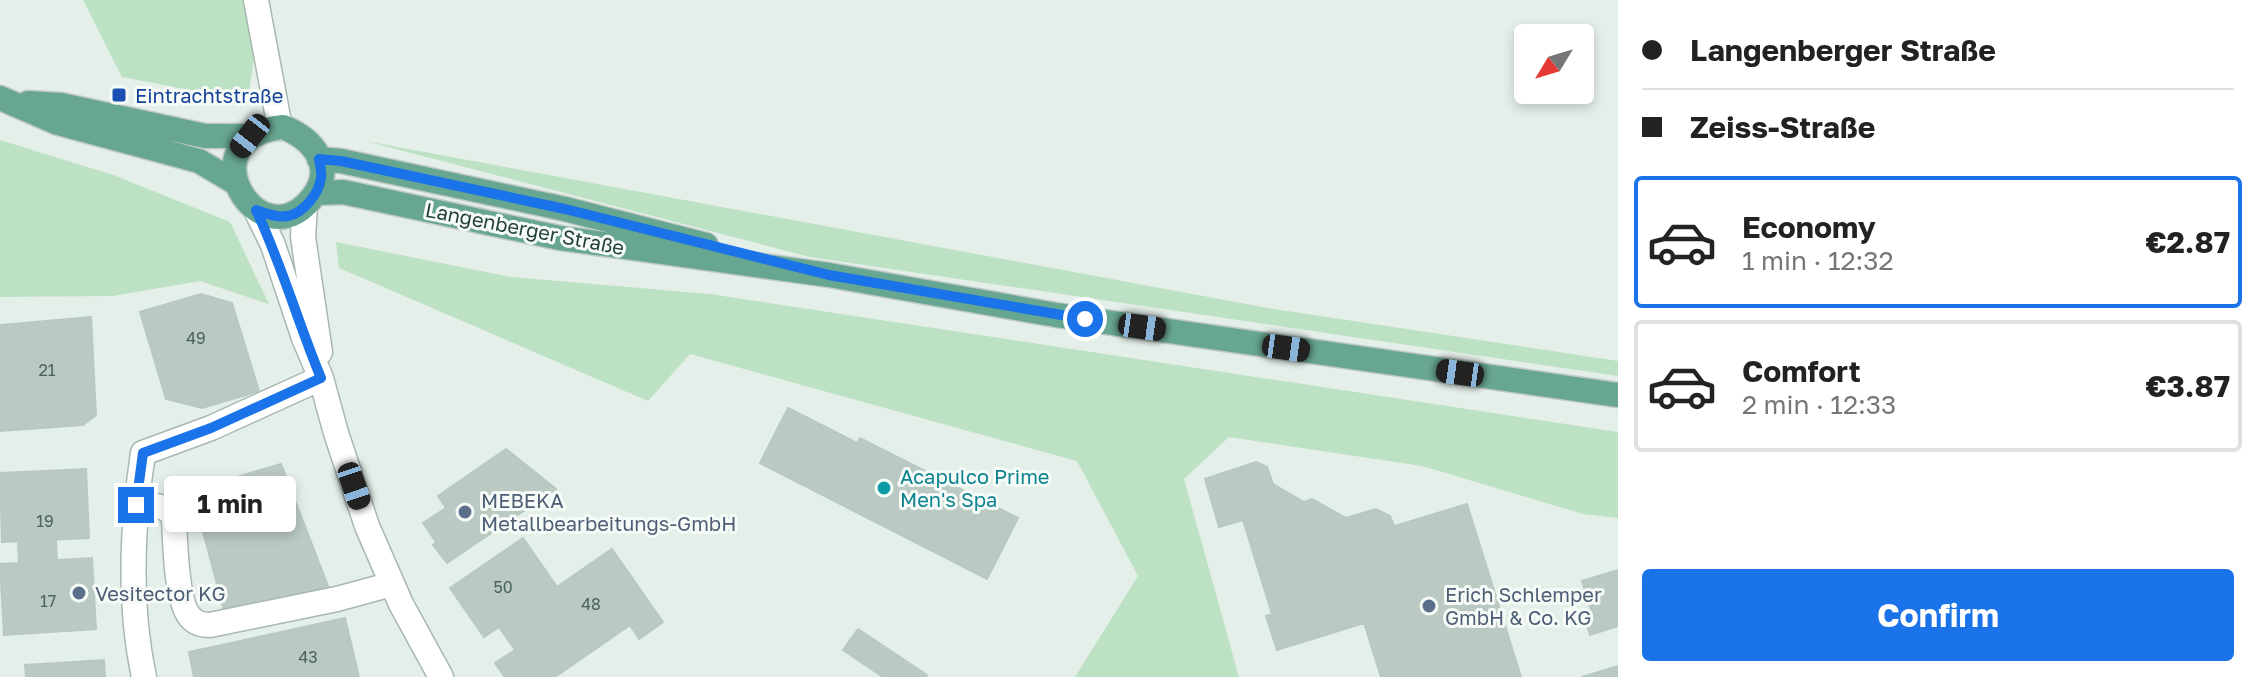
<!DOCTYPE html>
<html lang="en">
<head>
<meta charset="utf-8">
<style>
	body { margin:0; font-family:"Golos Text",sans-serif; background:#f6f6f6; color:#222; height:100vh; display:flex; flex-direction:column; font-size:30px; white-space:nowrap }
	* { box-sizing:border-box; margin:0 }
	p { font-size:26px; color:#767676 }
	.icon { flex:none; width:44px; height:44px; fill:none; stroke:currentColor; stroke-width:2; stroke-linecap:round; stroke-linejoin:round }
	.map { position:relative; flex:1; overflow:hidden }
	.side { display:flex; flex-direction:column; background:#fff; width:640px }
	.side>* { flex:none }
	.hud { display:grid; align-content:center; height:176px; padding:0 24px; background:#fff }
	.needle { width:52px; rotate:232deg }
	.fabs { position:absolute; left:1514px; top:24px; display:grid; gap:16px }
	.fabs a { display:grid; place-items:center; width:80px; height:80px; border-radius:8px; background:#fff; box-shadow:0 4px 12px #0003; font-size:40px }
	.end { position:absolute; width:36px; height:36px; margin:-18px; border:10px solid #1a73e8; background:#fff; box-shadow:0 0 0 4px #fff }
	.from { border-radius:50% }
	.bubble { position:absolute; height:56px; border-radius:8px; background:#fff; box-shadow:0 4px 12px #0003; font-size:26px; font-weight:700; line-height:56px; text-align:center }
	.car { position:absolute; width:24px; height:48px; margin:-24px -12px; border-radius:10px; box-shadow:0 0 6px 2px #0007; background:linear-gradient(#222 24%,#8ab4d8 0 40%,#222 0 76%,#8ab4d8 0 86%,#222 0) }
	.hud b { display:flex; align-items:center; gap:28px; height:76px; font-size:30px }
	.hud b+b { border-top:2px solid #e0e0e0 }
	.hud i { width:20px; height:20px; background:#222 }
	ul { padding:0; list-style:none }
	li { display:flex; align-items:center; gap:24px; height:132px; margin:0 16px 12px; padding:0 8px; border:4px solid #e0e0e0; border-radius:8px }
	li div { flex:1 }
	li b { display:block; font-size:30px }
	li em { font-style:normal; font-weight:700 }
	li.active { border-color:#1a73e8 }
	li>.icon { width:72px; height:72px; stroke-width:1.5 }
	.action { display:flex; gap:16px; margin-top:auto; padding:16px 24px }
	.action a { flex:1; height:92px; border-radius:8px; background:#1a73e8; color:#fff; font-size:32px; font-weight:700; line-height:92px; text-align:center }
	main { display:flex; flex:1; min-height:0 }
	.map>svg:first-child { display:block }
</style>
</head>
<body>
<main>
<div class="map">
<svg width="1618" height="677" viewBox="0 0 1618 677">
	<rect width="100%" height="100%" fill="#e5efe9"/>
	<path fill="#bde1c3" d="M83,0H247L255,50L248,101L122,77Z
		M0,140L116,176L230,222L269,304L200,281L113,296L0,297Z
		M365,141L1274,309L1618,361V376L810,257Z
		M336,242L511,277L710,294L1618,432V518L1583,514L1422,466L1229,437L1184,479L1239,677H1075L1138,576L1077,461L690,354L648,401L339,268Z"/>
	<path fill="#bacac2" stroke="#b7c9c0" stroke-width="2" d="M201,294L232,303L259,391L202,408L166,399L140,312Z
		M91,317L96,415L83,425L0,431V325Z
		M788,408L857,443L860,438L1018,518L987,579L760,463Z
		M506,449L556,489L447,563L433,545L436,542L423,523L446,508L438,496Z
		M1256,462L1267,467L1273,484L1304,502L1312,499L1346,518L1376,509L1390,516L1394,526L1339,543L1354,589L1272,614L1243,520L1219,527L1205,479Z
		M281,464L331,594L226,618L192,490Z
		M86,469L89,538L2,542L0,473Z
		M1467,504L1521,677H1381L1339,543Z
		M523,538L557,587L484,637L450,588Z
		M56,540L57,560L92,558L96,629L4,635L0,564L19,563L18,542Z
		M612,549L663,622L639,639L630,625L555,677H534L499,627Z
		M1618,570V609L1593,616L1582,581Z
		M1354,589L1364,623L1277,650L1266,616Z
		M1618,609V626L1590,635L1585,619Z
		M345,618L359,677H266L258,637Z
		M858,629L927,675L926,677H883L843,650Z
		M258,637L266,677H229L222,645Z
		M222,645L229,677H194L189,652Z
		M515,650L534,677H505L495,663Z
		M104,660L105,677H26L25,665Z
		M1618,666V677H1582Z"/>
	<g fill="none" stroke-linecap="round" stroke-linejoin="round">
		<g stroke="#a7b8b0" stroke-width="27">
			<path id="minor" d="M256,0L280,128
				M305,206L303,237L320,352
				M256,210L273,245L304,338L321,378L336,433L367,526L401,604L441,677
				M136,505C150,506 168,503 174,518C175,540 176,606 192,619C197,624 203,625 210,625L337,599L392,584
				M144,677C128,604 132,526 143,453L211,428L321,378"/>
		</g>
		<g stroke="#c1cac7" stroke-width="27">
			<path id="major" d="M0,98L58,123L199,161L236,183
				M28,103L61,105L205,136H250
				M283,127C313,139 337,167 312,198C260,264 183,138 283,127Z
				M319,159L341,161L565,209L706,245
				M316,193L343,192L560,238L829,275L1056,315L1618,395"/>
		</g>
		<use href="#minor" stroke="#fff" stroke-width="24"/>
		<use href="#major" stroke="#67a690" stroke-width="24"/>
	</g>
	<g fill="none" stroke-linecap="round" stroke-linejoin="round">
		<path stroke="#1a73e8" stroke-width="10" d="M136,505L143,453L211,428L321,378C298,323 282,265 256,210C266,214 278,218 288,216C304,213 319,193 321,178C322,172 320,165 319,159L341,161L565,209L829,275L1085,319"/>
	</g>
	<rect fill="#1a4fb4" stroke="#f6fbf8" stroke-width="3" x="111" y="87" width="16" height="16" rx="4"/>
	<circle fill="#0f9aa8" stroke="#f6fbf8" stroke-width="3" cx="884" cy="488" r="8"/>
	<g fill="#5c6f8a" stroke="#f6fbf8" stroke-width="3">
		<circle cx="465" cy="512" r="8"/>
		<circle cx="79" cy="593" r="8"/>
		<circle cx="1429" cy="606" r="8"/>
	</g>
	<g text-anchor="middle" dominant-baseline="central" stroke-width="6" stroke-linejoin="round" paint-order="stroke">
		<g font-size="16" fill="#49645a">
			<text x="196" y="338">49</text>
			<text x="47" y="370">21</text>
			<text x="45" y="521">19</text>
			<text x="503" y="587">50</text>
			<text x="48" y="601">17</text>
			<text x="591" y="604">48</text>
			<text x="308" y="657">43</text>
		</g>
		<g font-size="20" fill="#164399" stroke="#f6fbf8" text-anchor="start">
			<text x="135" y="95">Eintrachtstraße</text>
		</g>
		<g font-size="20" fill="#234237" stroke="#f6fbf8">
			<text transform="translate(525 228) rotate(11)">Langenberger Straße</text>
		</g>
		<g font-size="20" fill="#0d838f" stroke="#f6fbf8" text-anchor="start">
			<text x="900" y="476">Acapulco Prime<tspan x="900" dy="23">Men's Spa</tspan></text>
		</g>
		<g font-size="20" fill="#4e5e75" stroke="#f6fbf8" text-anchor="start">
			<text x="481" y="500">MEBEKA<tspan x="481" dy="23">Metallbearbeitungs-GmbH</tspan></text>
			<text x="95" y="593">Vesitector KG</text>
			<text x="1445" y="594">Erich Schlemper<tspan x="1445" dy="23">GmbH &amp; Co. KG</tspan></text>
		</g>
	</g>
</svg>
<div class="fabs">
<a><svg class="needle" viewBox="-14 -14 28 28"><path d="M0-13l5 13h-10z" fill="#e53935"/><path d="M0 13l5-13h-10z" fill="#767676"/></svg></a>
</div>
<i class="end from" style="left:1085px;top:319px"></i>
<i class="end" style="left:136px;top:505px"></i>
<div class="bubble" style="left:164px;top:476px;width:132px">1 min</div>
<i class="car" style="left:250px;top:136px;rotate:218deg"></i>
<i class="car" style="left:1142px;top:327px;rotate:98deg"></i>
<i class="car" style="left:1286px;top:348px;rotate:98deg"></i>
<i class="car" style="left:1460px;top:373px;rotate:278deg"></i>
<i class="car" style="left:354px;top:486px;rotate:161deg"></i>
</div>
<section class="side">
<div class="hud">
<b><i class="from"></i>Langenberger Straße</b>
<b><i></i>Zeiss-Straße</b>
</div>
<ul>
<li class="active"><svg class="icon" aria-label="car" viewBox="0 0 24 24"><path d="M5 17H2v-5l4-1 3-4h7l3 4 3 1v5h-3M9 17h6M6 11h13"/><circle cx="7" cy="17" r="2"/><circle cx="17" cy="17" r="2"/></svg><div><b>Economy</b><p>1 min · 12:32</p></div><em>€2.87</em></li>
<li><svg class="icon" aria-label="car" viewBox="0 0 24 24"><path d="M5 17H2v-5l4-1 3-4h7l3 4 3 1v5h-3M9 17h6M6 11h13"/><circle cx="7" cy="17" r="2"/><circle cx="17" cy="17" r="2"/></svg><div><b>Comfort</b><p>2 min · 12:33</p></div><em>€3.87</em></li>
</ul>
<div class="action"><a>Confirm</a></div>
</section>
</main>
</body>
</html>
